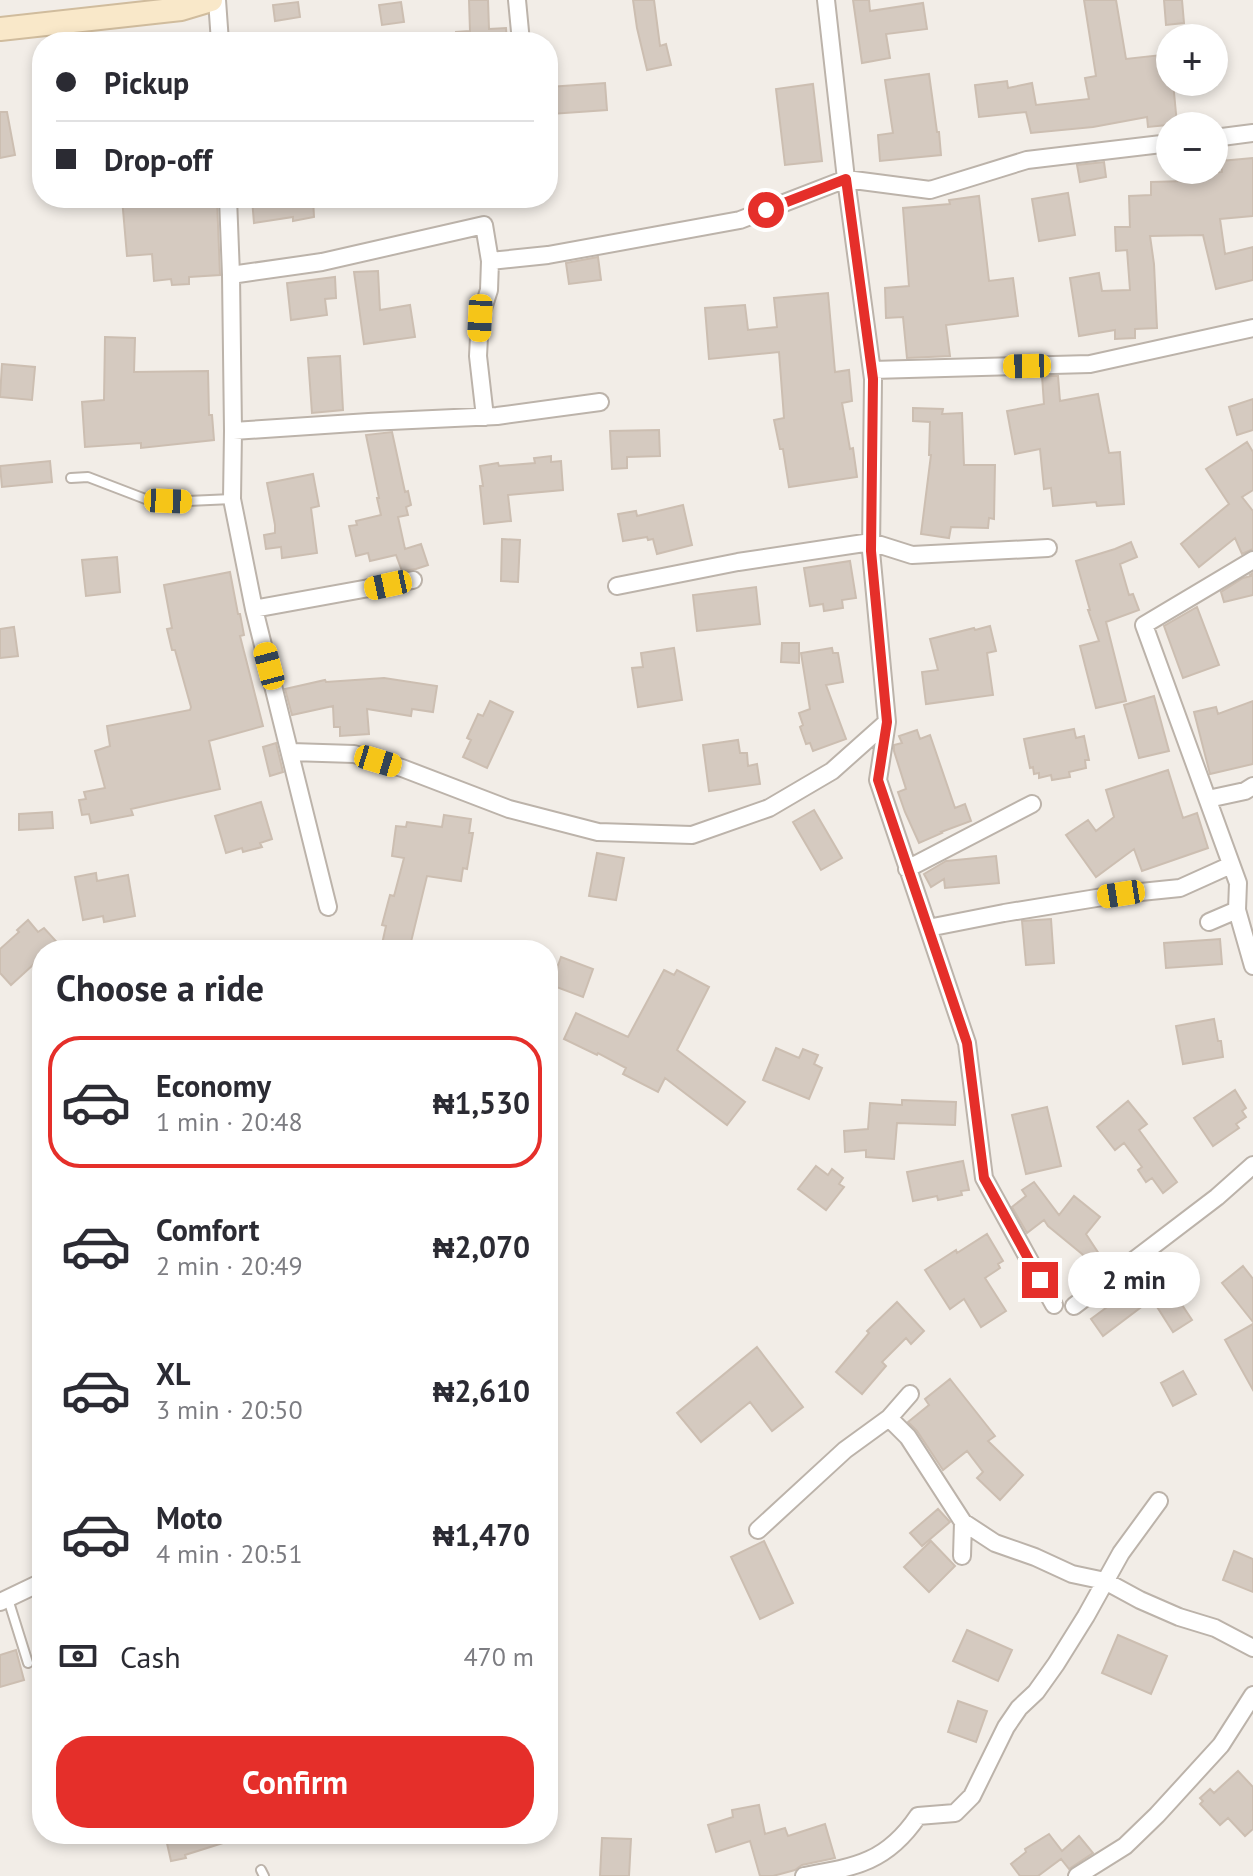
<!DOCTYPE html>
<html lang="en">
<head>
<meta charset="utf-8">
<style>
	body { margin:0; font-family:"PT Sans",sans-serif; background:#f2f2f3; color:#2b2b33; height:100vh; display:flex; flex-direction:column; font-size:30px; white-space:nowrap }
	* { box-sizing:border-box; margin:0 }
	p { font-size:26px; color:#7c7c81 }
	.icon { flex:none; width:44px; height:44px; fill:none; stroke:currentColor; stroke-width:2; stroke-linecap:round; stroke-linejoin:round }
	.map { position:relative; flex:1; overflow:hidden }
	.sheet { position:absolute; left:32px; top:940px; width:526px; height:904px; display:flex; flex-direction:column; background:#fff; border-radius:32px; box-shadow:0 4px 12px #0003 }
	.sheet>* { flex:none }
	.hud { position:absolute; left:32px; top:32px; width:526px; height:176px; border-radius:32px; box-shadow:0 4px 12px #0003; display:grid; align-content:center; height:176px; padding:0 24px; background:#fff }
	.tools { position:absolute; left:1156px; top:24px; display:grid; gap:16px }
	.tools a { display:grid; place-items:center; width:72px; height:72px; border-radius:50%; background:#fff; box-shadow:0 4px 12px #0003; font-size:40px }
	.end { position:absolute; width:36px; height:36px; margin:-18px; border:10px solid #e52f2a; background:#fff; box-shadow:0 0 0 4px #fff }
	.from { border-radius:50% }
	.bubble { position:absolute; height:56px; border-radius:28px; background:#fff; box-shadow:0 4px 12px #0003; font-size:26px; font-weight:600; line-height:56px; text-align:center }
	.car { position:absolute; width:24px; height:48px; margin:-24px -12px; border-radius:10px; box-shadow:0 0 6px 2px #0007; background:linear-gradient(#f5c518 24%,#345 0 40%,#f5c518 0 76%,#345 0 86%,#f5c518 0) }
	.hud b { display:flex; align-items:center; gap:28px; height:76px; font-size:30px }
	.hud b+b { border-top:2px solid #e1e1e2 }
	.hud i { width:20px; height:20px; background:#2b2b33 }
	ul { padding:0; list-style:none }
	li { display:flex; align-items:center; gap:24px; height:132px; margin:0 16px 12px; padding:0 8px; border:4px solid transparent; border-radius:32px }
	li div { flex:1 }
	li b { display:block; font-size:30px }
	li em { font-style:normal; font-weight:600 }
	li.selected { border-color:#e52f2a }
	li>.icon { width:72px; height:72px; stroke-width:1.5 }
	h2 { padding:0 24px; font-size:36px; line-height:96px }
	.pay { display:flex; align-items:center; gap:20px; height:88px; padding:0 24px; font-size:30px }
	.pay p { margin-inline-start:auto }
	.cta { display:flex; gap:16px; margin-top:auto; padding:16px 24px }
	.cta a { flex:1; height:92px; border-radius:32px; background:#e52f2a; color:#fff; font-size:32px; font-weight:600; line-height:92px; text-align:center }
	.map>svg:first-child { display:block }
</style>
</head>
<body>
<div class="map">
<svg width="1253" height="1876" viewBox="0 0 1253 1876">
	<rect width="100%" height="100%" fill="#f2ede7"/>
	<path fill="#d5cac0" stroke="#ccbeb1" stroke-width="2" d="M469,0H488L489,29L506,28L507,42H456V32L470,31Z
		M633,0H654L660,46L666,44L671,65L647,70L637,28Z
		M853,0H869L870,11L923,3L927,29L886,34L890,58L862,63Z
		M1084,0H1116L1126,59L1170,54V82H1173L1177,124L1148,127L1147,117L1093,127L1031,133L1026,112L979,117L975,85L1007,81L1008,88L1032,83L1036,105L1089,99L1085,78L1096,76Z
		M1164,0H1182L1184,23L1166,25Z
		M298,2L300,17L275,21L273,5Z
		M401,2L404,22L382,25L379,5Z
		M929,74L937,132H939L941,155L880,161L878,135L893,133L885,80Z
		M605,83L607,110L551,114L549,87Z
		M813,84L822,161L785,165L776,89Z
		M0,112H7L15,155L0,158Z
		M1253,158V216L1220,219L1225,254L1253,247V280L1216,289L1203,235L1150,236L1154,264L1157,328L1135,329V338L1115,339V330L1079,336L1070,278L1099,273L1102,291L1130,290L1127,250L1116,251L1115,227H1130L1129,196L1151,195V182L1187,181V177L1222,172L1221,161Z
		M1104,162L1106,177L1080,182L1077,165Z
		M1068,193L1075,235L1039,241L1032,199Z
		M979,196L989,281L1013,278L1018,316L946,325L950,356L907,358L903,317L886,318L885,288L909,286L903,208L950,204L949,200Z
		M122,198H190V203L217,200L220,275L189,277V284L172,285L171,279L154,281L152,254L127,256Z
		M266,198H313L314,217L293,221V217L254,223L252,199Z
		M598,257L601,280L569,284L566,263Z
		M378,271L380,310L410,305L415,337L364,344L354,272Z
		M335,277L336,298L325,299L327,315L291,320L287,283Z
		M828,293L835,372L849,370L852,401L842,403L850,449L853,448L857,477L789,487L783,449H780L774,420L784,418L779,352L709,359L705,308L745,305L748,330L777,327L774,298Z
		M105,337L135,338L134,372L208,371L209,415H212L214,440L141,448V443L85,447L82,402L104,400Z
		M340,356L343,410L312,413L308,358Z
		M2,364L35,367L32,400L0,397Z
		M1042,376H1058L1060,401L1098,394L1109,453L1120,452L1124,504L1097,506L1096,502L1053,506L1051,488L1044,489L1040,449L1015,454L1007,411L1044,404Z
		M1253,399V430L1237,435L1229,407Z
		M913,408L943,409L942,414L962,413L964,465H995L994,519L989,518L988,528L951,527L949,538L921,534L931,455H929L930,422L913,421Z
		M659,430L660,456L627,457V468L612,469L610,431Z
		M392,432L405,492L408,491L411,505L406,507L408,515L398,517L405,549L421,544L428,565L416,569L402,571L396,555L370,561L368,553L356,556L349,526L357,525L356,521L381,515L377,498H379L366,435Z
		M1247,442L1253,452V490L1242,497L1253,511V549L1242,554L1235,538L1199,567L1181,544L1229,504L1206,469Z
		M551,456V462L561,461L563,490L508,495L511,521L484,524L480,486H483L480,466L498,463L499,466L535,463L534,458Z
		M50,461L52,482L2,487L0,466Z
		M313,474L319,506L311,508L317,553L282,558L281,547L266,549L264,535L275,533V525L267,483Z
		M683,505L692,545L657,554L653,539L648,540L647,537L623,541L618,514L636,511L637,516Z
		M502,539L520,540L518,582L501,581Z
		M1131,542L1137,557L1120,564L1129,595L1133,594L1139,610L1106,622L1126,701L1096,708L1080,646L1099,641L1088,610H1090L1076,561L1115,549Z
		M117,557L120,592L86,596L82,560Z
		M850,561L856,598L842,600L843,608L824,611L823,604L810,606L804,568Z
		M230,572L238,614H240L244,635L240,636L263,726L209,741L220,789L131,809L133,815L91,823L89,814L82,815L79,800L86,799L84,792L105,788L95,751L110,746L107,726L190,710L191,707L175,650H172L167,629L172,628L164,585Z
		M1253,573V595L1224,602L1221,592L1243,578L1251,576L1250,575Z
		M756,587L760,624L697,631L693,595Z
		M1197,607L1219,665L1183,678L1164,626Z
		M990,626L996,651L987,653L993,695L926,704L922,672L938,670L930,639L974,628L975,630Z
		M14,627L18,656L0,658V629Z
		M782,643H799V663L781,662Z
		M674,648L682,700L638,707L632,668L643,667L641,653Z
		M832,648L833,653H838L843,682L826,685L846,739L813,751L810,743L806,744L800,727L803,725L799,713L810,709L801,653Z
		M384,678L437,686L433,712L412,709L411,716L367,709L369,734L340,736V727H334L333,706L292,715L285,689L325,680L326,682Z
		M1154,696L1169,751L1139,758L1124,705Z
		M490,701L513,712L487,768L463,757L471,740L467,738L478,714L483,716Z
		M1253,701V764L1210,774L1194,712L1216,707L1218,714Z
		M1074,729L1076,738L1084,736L1089,760H1085L1086,768L1069,772L1070,777L1052,780L1051,775L1039,778V773L1034,774L1033,767L1030,768L1024,739Z
		M917,730L920,739L930,735L955,808L965,804L971,821L941,832L942,833L919,843L905,812L898,792L906,789L894,751V745L902,743L899,736Z
		M738,740L740,753H747L748,766L757,764L760,784L709,791L703,745Z
		M276,743L283,772L270,776L263,747Z
		M1168,770L1183,818L1197,813L1208,848L1142,871L1134,849L1096,877L1066,835L1088,820L1096,831L1114,817L1106,790Z
		M261,802L272,839L260,843L262,847L243,852L242,848L226,853L215,816Z
		M814,810L842,858L821,870L793,822Z
		M52,812L53,828L19,830V814Z
		M444,815L471,819L469,833H473L467,869L463,868L461,881L427,876L409,950L382,944L386,926L382,925L390,895L394,896L404,858L392,856L396,826L406,827L407,822L442,827Z
		M597,853L624,858L616,900L589,896Z
		M996,856L999,883L945,888L944,879L931,887L924,874L946,861Z
		M96,873L97,881L128,875L135,916L104,922L103,916L83,920L75,877Z
		M1051,919L1054,963L1026,965L1022,921Z
		M28,920L38,932L44,928L64,950H42V973L34,964L11,985L0,973V949L19,932L17,930Z
		M1220,939L1222,964L1166,968L1164,943Z
		M561,957L593,969L583,997L551,985Z
		M664,970L674,975L677,970L709,987L677,1050L745,1102L727,1125L665,1078L658,1092L623,1074L626,1068L598,1053L597,1055L564,1039L576,1013L628,1037Z
		M1214,1019L1218,1041H1221L1223,1057L1183,1064L1176,1026Z
		M776,1048L799,1058L803,1049L818,1055L814,1064L822,1068L809,1099L763,1080Z
		M1235,1090L1246,1108L1242,1111L1246,1117L1236,1124L1239,1128L1213,1146L1194,1118Z
		M902,1100L956,1102L955,1125L897,1123L894,1159L866,1157V1150L845,1152L844,1131L868,1129L870,1103L902,1105Z
		M1128,1101L1147,1124L1139,1130L1177,1182L1163,1193L1152,1178L1146,1182L1138,1170L1142,1167L1124,1143L1115,1150L1097,1127Z
		M1047,1107L1061,1166L1026,1174L1012,1115Z
		M963,1161L969,1190L961,1191L962,1195L938,1200L937,1196L913,1201L907,1172Z
		M816,1166L828,1175L832,1169L843,1178L839,1184L844,1187L826,1210L798,1189Z
		M1034,1182L1059,1215L1074,1196L1100,1217L1086,1234L1107,1266L1096,1274L1082,1254L1048,1226L1044,1220L1027,1233L1012,1207L1026,1196L1022,1190Z
		M987,1234L1003,1261L998,1264L1000,1268L985,1278L1006,1311L981,1327L964,1299L950,1309L925,1270L956,1250L957,1253Z
		M1243,1266L1253,1279V1322L1222,1283Z
		M1161,1273L1192,1320L1173,1332L1152,1299L1103,1336L1091,1319L1130,1290L1132,1292Z
		M897,1302L924,1331L911,1344L906,1338L882,1362L886,1366L862,1394L836,1372L869,1333L867,1331Z
		M1253,1324V1390L1225,1340Z
		M757,1347L803,1407L772,1431L750,1402L701,1442L677,1413Z
		M1183,1371L1196,1394L1173,1406L1161,1383Z
		M950,1379L995,1436L988,1441L1023,1475L1000,1500L977,1478L983,1472L967,1451L943,1470L917,1431L908,1422L929,1405L925,1399Z
		M938,1509L950,1522L922,1546L910,1533Z
		M764,1541L793,1603L760,1619L731,1557Z
		M931,1541L955,1566L929,1592L904,1567Z
		M1234,1551L1253,1559V1592L1223,1580Z
		M967,1630L1012,1650L998,1681L953,1661Z
		M1118,1635L1167,1656L1151,1694L1102,1673Z
		M16,1650L24,1680L0,1687V1655Z
		M958,1701L987,1711L976,1742L948,1732Z
		M1238,1771L1253,1787V1829L1245,1836L1228,1818L1220,1825L1200,1804L1203,1801L1200,1798L1210,1789L1214,1793Z
		M759,1805L765,1834L785,1828L788,1836L825,1824L835,1858L802,1865L795,1870L773,1876H760L750,1841L716,1852L708,1825L733,1817L732,1810Z
		M185,1834H242V1837L185,1855L186,1858L171,1861L166,1839Z
		M1049,1834L1062,1851L1079,1836L1093,1853L1069,1869L1061,1859L1038,1876H1020L1011,1864L1026,1852L1025,1849Z
		M602,1838L631,1839L629,1876H600Z"/>
	<g fill="none" stroke-linecap="round" stroke-linejoin="round">
		<g stroke="#bcb3aa" stroke-width="12">
			<path id="lane" d="M71,478L88,477L148,500L188,501L232,499
				M8,1599L28,1663
				M261,1870L264,1876"/>
		</g>
		<g stroke="#bcb3aa" stroke-width="20">
			<path id="street" d="M217,0L220,42
				M517,0L521,42
				M826,0L846,179L873,379L871,551L887,722L878,780L967,1043L984,1178L1054,1305
				M1214,138L1253,133
				M228,198L231,275L233,431L232,499L254,609L328,907
				M231,275L322,262L484,225L490,261L548,255L740,220L846,179L930,190L1027,160L1170,143
				M872,370L1090,364L1253,328
				M485,417L478,356L480,318L489,290L490,261
				M233,431L369,422L497,416L600,402
				M617,586L738,562L871,542L912,555L1048,548
				M254,609L413,580
				M291,752L354,754L402,768L509,809L598,832L692,835L769,808L832,771L887,722
				M1208,799L1245,791L1253,786
				M907,869L1032,804
				M1237,910L1238,883L1144,625L1253,560
				M1209,922L1237,910L1253,966
				M928,928L1004,913L1121,894L1180,888L1231,865
				M1074,1306L1217,1197L1253,1165
				M889,1418L908,1437L963,1522L962,1556
				M963,1522L995,1543L1035,1557L1072,1574L1105,1581L1140,1600L1179,1617L1215,1628L1253,1648
				M758,1530L845,1450L889,1418L910,1394
				M0,1602L42,1582
				M804,1876C856,1867 887,1862 918,1816L955,1813L972,1796L1006,1727L1019,1708L1036,1692L1056,1664L1086,1616L1121,1553L1159,1501
				M1077,1876L1125,1846L1157,1815L1221,1745L1253,1695"/>
		</g>
		<g stroke="#d0bc9d" stroke-width="26">
			<path id="secondary" d="M0,29L181,9L211,0"/>
		</g>
		<use href="#lane" stroke="#fff" stroke-width="8"/>
		<use href="#street" stroke="#fff" stroke-width="16"/>
		<use href="#secondary" stroke="#f9e8c9" stroke-width="22"/>
	</g>
	<g fill="none" stroke-linecap="round" stroke-linejoin="round">
		<path stroke="#e52f2a" stroke-width="10" d="M766,210L846,179L873,379L871,551L887,722L878,780L967,1043L984,1178L1040,1280"/>
	</g>
</svg>
<div class="tools">
<a>+</a>
<a>−</a>
</div>
<i class="end from" style="left:766px;top:210px"></i>
<i class="end" style="left:1040px;top:1280px"></i>
<div class="bubble" style="left:1068px;top:1252px;width:132px">2 min</div>
<i class="car" style="left:480px;top:318px;rotate:183deg"></i>
<i class="car" style="left:1027px;top:366px;rotate:269deg"></i>
<i class="car" style="left:168px;top:501px;rotate:92deg"></i>
<i class="car" style="left:388px;top:585px;rotate:258deg"></i>
<i class="car" style="left:269px;top:666px;rotate:345deg"></i>
<i class="car" style="left:378px;top:761px;rotate:107deg"></i>
<i class="car" style="left:1121px;top:894px;rotate:261deg"></i>
<div class="hud">
<b><i class="from"></i>Pickup</b>
<b><i></i>Drop-off</b>
</div>
<section class="sheet">
<h2>Choose a ride</h2>
<ul>
<li class="selected"><svg class="icon" aria-label="car" viewBox="0 0 24 24"><path d="M5 17H2v-5l4-1 3-4h7l3 4 3 1v5h-3M9 17h6M6 11h13"/><circle cx="7" cy="17" r="2"/><circle cx="17" cy="17" r="2"/></svg><div><b>Economy</b><p>1 min · 20:48</p></div><em>₦1,530</em></li>
<li><svg class="icon" aria-label="car" viewBox="0 0 24 24"><path d="M5 17H2v-5l4-1 3-4h7l3 4 3 1v5h-3M9 17h6M6 11h13"/><circle cx="7" cy="17" r="2"/><circle cx="17" cy="17" r="2"/></svg><div><b>Comfort</b><p>2 min · 20:49</p></div><em>₦2,070</em></li>
<li><svg class="icon" aria-label="car" viewBox="0 0 24 24"><path d="M5 17H2v-5l4-1 3-4h7l3 4 3 1v5h-3M9 17h6M6 11h13"/><circle cx="7" cy="17" r="2"/><circle cx="17" cy="17" r="2"/></svg><div><b>XL</b><p>3 min · 20:50</p></div><em>₦2,610</em></li>
<li><svg class="icon" aria-label="car" viewBox="0 0 24 24"><path d="M5 17H2v-5l4-1 3-4h7l3 4 3 1v5h-3M9 17h6M6 11h13"/><circle cx="7" cy="17" r="2"/><circle cx="17" cy="17" r="2"/></svg><div><b>Moto</b><p>4 min · 20:51</p></div><em>₦1,470</em></li>
</ul>
<div class="pay"><svg class="icon" aria-label="cash" viewBox="0 0 24 24"><path d="M3 7h18v10H3z"/><circle cx="12" cy="12" r="2"/></svg>Cash<p>470 m</p></div>
<div class="cta"><a>Confirm</a></div>
</section>
</div>
</body>
</html>
